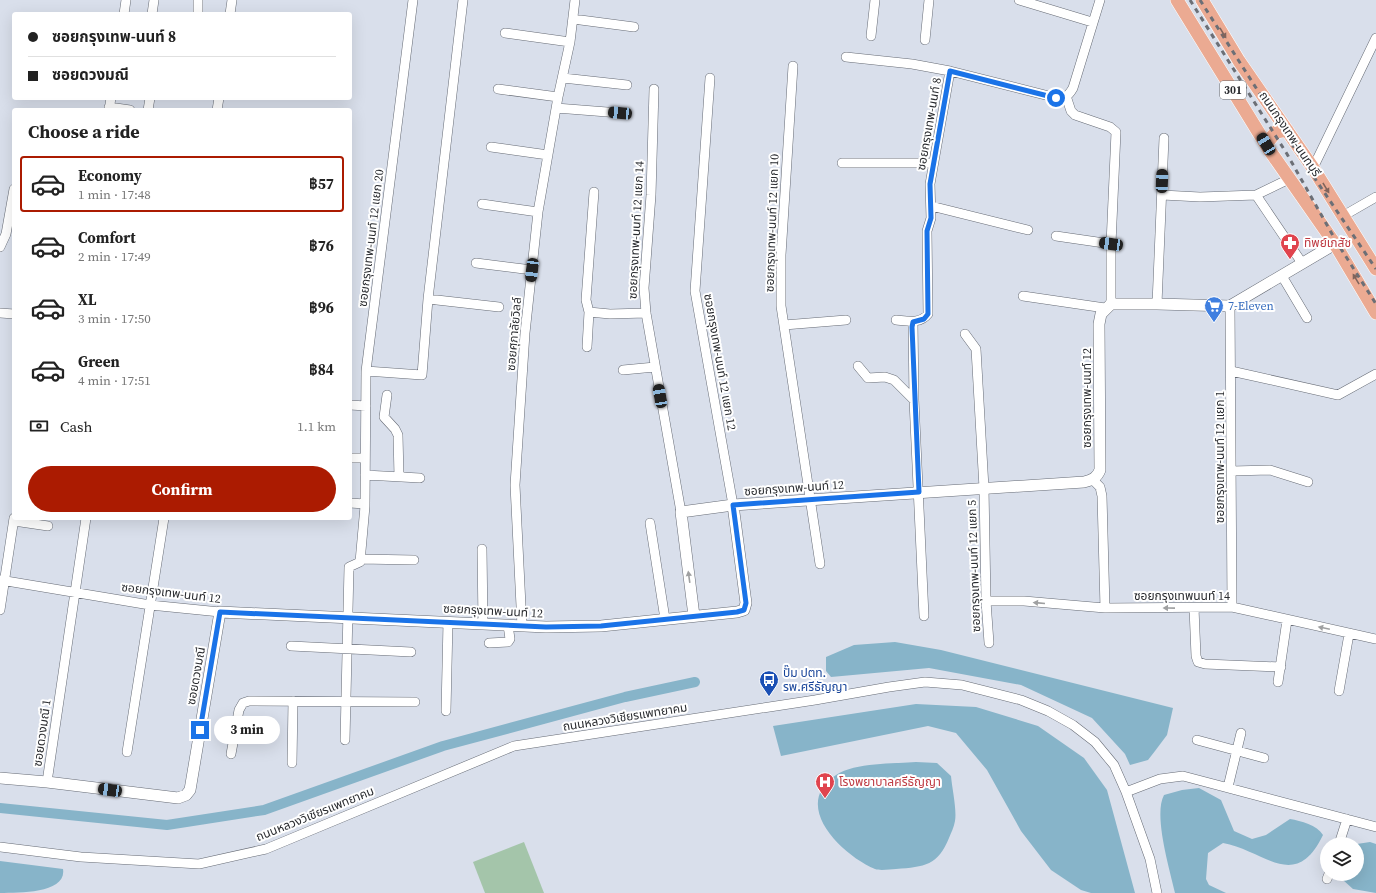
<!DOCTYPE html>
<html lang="en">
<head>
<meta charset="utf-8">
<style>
	body { margin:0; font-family:"Source Serif 4","Noto Sans Thai",serif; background:#f6f6f6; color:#222; height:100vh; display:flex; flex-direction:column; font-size:15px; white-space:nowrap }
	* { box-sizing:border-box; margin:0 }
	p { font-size:13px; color:#767676 }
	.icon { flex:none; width:22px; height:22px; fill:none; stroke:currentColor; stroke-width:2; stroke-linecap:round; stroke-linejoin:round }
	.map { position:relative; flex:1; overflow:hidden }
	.side { position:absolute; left:12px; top:108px; width:340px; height:412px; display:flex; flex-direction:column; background:#fff; border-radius:4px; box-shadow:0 4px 16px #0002 }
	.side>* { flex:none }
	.banner { position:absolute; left:12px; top:12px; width:340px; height:88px; border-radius:4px; box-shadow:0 4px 16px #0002; display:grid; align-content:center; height:88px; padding:0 16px; background:#fff }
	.controls { position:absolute; left:1320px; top:837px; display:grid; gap:8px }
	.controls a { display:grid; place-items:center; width:44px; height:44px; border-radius:50%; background:#fff; box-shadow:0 4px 16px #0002; font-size:20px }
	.end { position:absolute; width:18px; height:18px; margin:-9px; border:5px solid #1a73e8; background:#fff; box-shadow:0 0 0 2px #fff }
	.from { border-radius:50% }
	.bubble { position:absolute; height:28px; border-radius:14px; background:#fff; box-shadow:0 4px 16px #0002; font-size:13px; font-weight:700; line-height:28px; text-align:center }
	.car { position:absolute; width:12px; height:24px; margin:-12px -6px; border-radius:5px; box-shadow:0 0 3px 1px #0007; background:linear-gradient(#222 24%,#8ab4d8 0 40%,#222 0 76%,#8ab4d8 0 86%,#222 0) }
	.banner b { display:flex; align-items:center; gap:14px; height:38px; font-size:15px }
	.banner b+b { border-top:1px solid #e0e0e0 }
	.banner i { width:10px; height:10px; background:#222 }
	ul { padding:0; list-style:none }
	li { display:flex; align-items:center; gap:12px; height:56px; margin:0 8px 6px; padding:0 8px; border:2px solid transparent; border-radius:4px }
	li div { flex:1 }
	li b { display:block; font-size:15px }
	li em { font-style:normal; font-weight:700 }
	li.on { border-color:#ab1b01 }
	li>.icon { width:36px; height:36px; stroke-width:1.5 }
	h2 { padding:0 16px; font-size:18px; line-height:48px }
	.pay { display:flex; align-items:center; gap:10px; height:44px; padding:0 16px; font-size:15px }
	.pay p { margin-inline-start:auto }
	.primary-button { display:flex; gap:8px; margin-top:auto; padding:8px 16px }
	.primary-button a { flex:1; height:46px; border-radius:24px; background:#ab1b01; color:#fff; font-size:16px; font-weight:700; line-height:46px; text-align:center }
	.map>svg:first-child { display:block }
</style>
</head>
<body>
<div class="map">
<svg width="1376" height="893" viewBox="0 0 1376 893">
	<rect width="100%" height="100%" fill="#d9dfeb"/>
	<path fill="#a4c5aa" d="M524,842L544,893H485L473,862Z"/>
	<path fill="#87b4c9" d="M895,642L941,650L1173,708L1167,735L1155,751L1148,760L1130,765L1125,754L1092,718L1021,685L929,668L831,677L826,671V657L854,645Z
		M916,704L976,707L1038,726L1084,758L1107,790L1135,893H1091L1081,890L1051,870L1021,831L987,770L956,733L928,726L781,756L773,726Z
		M916,762L937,763L951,776C952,788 957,810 955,821C954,827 951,833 949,838C938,865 925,867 896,869C890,869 881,871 875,869C842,855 790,805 836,775C856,762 893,764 916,762Z
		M1199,788L1221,800L1234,831L1252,839L1266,835L1290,819C1301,821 1317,825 1323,835C1295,893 1264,850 1223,843L1208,853L1206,879L1209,885L1226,893H1175C1170,870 1153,815 1164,795L1182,790Z
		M1370,842L1376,844V893L1353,889L1343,880V874H1357V844Z
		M0,861L63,869C67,893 21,893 0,893Z"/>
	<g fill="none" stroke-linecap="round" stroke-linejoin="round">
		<path stroke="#87b4c9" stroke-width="10" d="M0,808L167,825L264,810L443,746L625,697L695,682"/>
		<g stroke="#666b75" stroke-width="10">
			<path id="minor" d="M1019,0L1092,22
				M124,14L126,0
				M152,14L154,0
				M198,14V0
				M230,14L232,0
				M573,19L634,27
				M505,33L570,42
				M871,36L875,0
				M925,40L929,0
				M846,57L912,64L950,71L1053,97C1063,100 1068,97 1073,88L1100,0
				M793,66L781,255V306L820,564
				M563,78L627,85
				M710,78L695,291L733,505
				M498,89L558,97
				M654,89L651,195L644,288L646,313L681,512
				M1066,96L1071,111L1075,115L1110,127L1116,132L1111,244V304
				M109,107L130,110
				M556,108L620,113
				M109,110L111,98
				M148,110L150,98
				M217,110L219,98
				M491,147L548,155
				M842,163H933
				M1313,168L1376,38
				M594,192L586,300L589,312L610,314L646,313
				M1162,195L1200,197L1256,195L1289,179
				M1256,195L1302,263
				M482,204L538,212
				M931,206L1028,230
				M1343,216L1376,197
				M1056,236L1111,244
				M0,247L6,234L14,189
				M476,263L532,270
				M1282,276L1307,318
				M1023,296L1105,308
				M428,299L499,307
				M1157,304L1164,138
				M1230,306L1232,607
				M0,313L14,314
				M896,320C908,321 920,324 928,314L927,231L931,218L930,184L950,71
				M913,322L914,400L924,616
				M784,325L846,320
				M965,334L976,349L984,488L986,601L989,643
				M587,347L589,312
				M858,366L868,378L885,377L894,380L914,400
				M623,370L655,367
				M366,371L422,375L428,299L463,0
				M1231,371L1338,395L1376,374
				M387,395L384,417L395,429L398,435L399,477
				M350,405L366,406
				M350,458H365
				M1232,471L1270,470L1308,482
				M365,475L420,478
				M1093,480L1100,487L1102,496L1105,608
				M350,503L365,504
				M14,521L48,526
				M650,523L665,619
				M482,549L483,624
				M360,559L414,560
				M0,580L150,605L220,612
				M986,601H1024L1105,608L1232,607L1376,639
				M1194,608L1196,656L1198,662L1205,664L1281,667
				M0,610L14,518
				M522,626L515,485L525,333L538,212L558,97L570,42L575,0
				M489,643L508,642L510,639L508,625
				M291,646L411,652
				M1278,682L1287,620
				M1339,691L1349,634
				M446,711L448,622
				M345,740L349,567L360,562L365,506L366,371L413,0
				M1197,740L1264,758
				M127,752L164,518
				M231,754L239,710L243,703L249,701L415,702
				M292,763L293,701
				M47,782L86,518
				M1228,787L1241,733
				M1126,792L1160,779L1183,776L1376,827
				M1339,844L1347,819
				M0,847L81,857L199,864L266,849L514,746L815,700L889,687L925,682L962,685L1021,700L1048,711L1073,725L1095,742L1114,765L1126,792L1150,859L1157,893
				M1327,879L1329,874"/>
		</g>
		<g stroke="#666b75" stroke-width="12">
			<path id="tertiary" d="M694,616L681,512L733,505L1084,482C1092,480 1097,478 1100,470L1099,324L1101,314L1111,304H1157L1230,306L1335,244
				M0,778L47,782L178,798L186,795L190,790L220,612L546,627L601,626L737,612L744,610L746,603L733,505"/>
		</g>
		<g stroke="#fff" stroke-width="14">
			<path id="primary" d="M1177,0L1270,151L1335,244L1376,313
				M1202,0L1239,61L1313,168L1376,269
				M1266,144L1276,132L1287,130"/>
		</g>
		<use href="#minor" stroke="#fff" stroke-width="9"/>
		<use href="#tertiary" stroke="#fff" stroke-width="11"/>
		<use href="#primary" stroke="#ebaa92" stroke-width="13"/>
		<path stroke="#6c6f76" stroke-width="3" stroke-dasharray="5 5" stroke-linecap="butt" d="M1190,0L1287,154L1336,241L1376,304
			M1200,0L1295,149L1376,269"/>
	</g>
	<defs><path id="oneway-solid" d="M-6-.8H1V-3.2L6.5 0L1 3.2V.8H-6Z"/></defs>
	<g fill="#80645c">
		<use href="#oneway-solid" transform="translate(1223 33) rotate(59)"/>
		<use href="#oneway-solid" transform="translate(1326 188) rotate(59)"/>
		<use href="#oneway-solid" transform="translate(1356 279) rotate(-121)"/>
	</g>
	<g fill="#9fa0a1">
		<use href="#oneway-solid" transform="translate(689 577) rotate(-98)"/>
		<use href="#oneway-solid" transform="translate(1039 603) rotate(-175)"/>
		<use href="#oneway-solid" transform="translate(1169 608) rotate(-179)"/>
		<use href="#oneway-solid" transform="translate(1324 628) rotate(-168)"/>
	</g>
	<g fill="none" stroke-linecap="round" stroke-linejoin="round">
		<path stroke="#1a73e8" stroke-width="5" d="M200,730L220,612L546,627L601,626L737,612L744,610L746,603L733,505L919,492L912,327L913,322L924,319L928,314L927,231L931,218L930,184L950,71L1056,98"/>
	</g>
	<defs>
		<g id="pharmacy-pin" transform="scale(1)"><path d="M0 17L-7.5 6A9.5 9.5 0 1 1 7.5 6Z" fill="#e0444e" stroke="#fff"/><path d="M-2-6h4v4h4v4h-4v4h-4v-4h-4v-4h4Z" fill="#fff"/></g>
		<g id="supermarket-pin" transform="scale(1)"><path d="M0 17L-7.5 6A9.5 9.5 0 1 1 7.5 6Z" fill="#3f7fe0" stroke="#fff"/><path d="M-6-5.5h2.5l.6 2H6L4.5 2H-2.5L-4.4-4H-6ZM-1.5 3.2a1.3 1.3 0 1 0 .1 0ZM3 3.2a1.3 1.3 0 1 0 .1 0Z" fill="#fff"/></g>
		<g id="bus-pin" transform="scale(1)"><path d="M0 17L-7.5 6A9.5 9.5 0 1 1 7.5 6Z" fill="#1a4fb4" stroke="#fff"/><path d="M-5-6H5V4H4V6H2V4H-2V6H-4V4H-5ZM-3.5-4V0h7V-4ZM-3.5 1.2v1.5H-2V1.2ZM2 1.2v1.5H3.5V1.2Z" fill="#fff"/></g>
		<g id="hospital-pin" transform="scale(1)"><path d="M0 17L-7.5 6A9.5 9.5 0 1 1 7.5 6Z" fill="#e0444e" stroke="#fff"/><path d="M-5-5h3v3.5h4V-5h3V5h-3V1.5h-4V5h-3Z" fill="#fff"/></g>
	</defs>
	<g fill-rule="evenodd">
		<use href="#pharmacy-pin" x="1290" y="243"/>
		<use href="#supermarket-pin" x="1214" y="306"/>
		<use href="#bus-pin" x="769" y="680"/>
		<use href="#hospital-pin" x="825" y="782"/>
	</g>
	<g text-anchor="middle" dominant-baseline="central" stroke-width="4" stroke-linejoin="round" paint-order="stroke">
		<rect fill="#fff" stroke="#696b6d" stroke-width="1" x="1220" y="81" width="26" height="18" rx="3"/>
		<g font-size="11" font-weight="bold" fill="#292b2f">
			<text x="1233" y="90">301</text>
		</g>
		<g font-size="12" fill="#292b2f" stroke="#fff">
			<text transform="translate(929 124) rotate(-80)">ซอยกรุงเทพ-นนท์ 8</text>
			<text transform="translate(1290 134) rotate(56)">ถนนกรุงเทพ-นนทบุรี</text>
			<text transform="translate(772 223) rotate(-88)">ซอยกรุงเทพ-นนท์ 12 แยก 10</text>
			<text transform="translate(636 230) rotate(-87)">ซอยกรุงเทพ-นนท์ 12 แยก 14</text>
			<text transform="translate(371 238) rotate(-83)">ซอยกรุงเทพ-นนท์ 12 แยก 20</text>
			<text transform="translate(514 334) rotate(-85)">ซอยศุภาลัยวิลล์</text>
			<text transform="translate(720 362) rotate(80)">ซอยกรุงเทพ-นนท์ 12 แยก 12</text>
			<text transform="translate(1087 398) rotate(-90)">ซอยกรุงเทพ-นนท์ 12</text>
			<text transform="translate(1220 457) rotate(-90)">ซอยกรุงเทพ-นนท์ 12 แยก 1</text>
			<text transform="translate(794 488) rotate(-4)">ซอยกรุงเทพ-นนท์ 12</text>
			<text transform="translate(974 566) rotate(-92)">ซอยกรุงเทพ-นนท์ 12 แยก 5</text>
			<text transform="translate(171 593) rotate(7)">ซอยกรุงเทพ-นนท์ 12</text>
			<text x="1182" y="596">ซอยกรุงเทพนนท์ 14</text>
			<text transform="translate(493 611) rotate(3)">ซอยกรุงเทพ-นนท์ 12</text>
			<text transform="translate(196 676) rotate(-80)">ซอยดวงมณี</text>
			<text transform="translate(625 717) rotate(-9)">ถนนหลวงวิเชียรแพทยาคม</text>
			<text transform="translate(42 733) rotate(-82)">ซอยดวงมณี 1</text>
			<text transform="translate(315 814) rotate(-22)">ถนนหลวงวิเชียรแพทยาคม</text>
		</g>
		<g font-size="12" fill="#be3a42" stroke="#fff" text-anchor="start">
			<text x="1304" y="243">ทิพย์เภสัช</text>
			<text x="839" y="782">โรงพยาบาลศรีธัญญา</text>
		</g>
		<g font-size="12" fill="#366cbe" stroke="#fff" text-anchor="start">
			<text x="1228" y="306">7-Eleven</text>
		</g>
		<g font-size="12" fill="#164399" stroke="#fff" text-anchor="start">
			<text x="783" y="673">ปั๊ม ปตท.<tspan x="783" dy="14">รพ.ศรีธัญญา</tspan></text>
		</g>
	</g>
</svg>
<div class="controls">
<a><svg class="icon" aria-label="layers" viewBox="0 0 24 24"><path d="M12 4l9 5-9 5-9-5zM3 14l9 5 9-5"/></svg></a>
</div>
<i class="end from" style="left:1056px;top:98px"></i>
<i class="end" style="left:200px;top:730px"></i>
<div class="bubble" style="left:214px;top:716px;width:66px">3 min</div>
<i class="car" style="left:620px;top:113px;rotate:275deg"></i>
<i class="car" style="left:1266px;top:144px;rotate:329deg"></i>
<i class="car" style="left:1162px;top:181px;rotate:2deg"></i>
<i class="car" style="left:1111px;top:244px;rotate:278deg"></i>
<i class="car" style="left:532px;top:270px;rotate:187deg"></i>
<i class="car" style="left:660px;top:396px;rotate:350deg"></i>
<i class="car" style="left:110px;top:790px;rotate:278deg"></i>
<div class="banner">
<b><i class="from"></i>ซอยกรุงเทพ-นนท์ 8</b>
<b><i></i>ซอยดวงมณี</b>
</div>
<section class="side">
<h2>Choose a ride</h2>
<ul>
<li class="on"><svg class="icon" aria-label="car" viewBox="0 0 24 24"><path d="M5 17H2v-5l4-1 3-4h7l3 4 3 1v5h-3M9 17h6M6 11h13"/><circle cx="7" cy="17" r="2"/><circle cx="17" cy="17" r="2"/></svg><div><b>Economy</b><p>1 min · 17:48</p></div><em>฿57</em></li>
<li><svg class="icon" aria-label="car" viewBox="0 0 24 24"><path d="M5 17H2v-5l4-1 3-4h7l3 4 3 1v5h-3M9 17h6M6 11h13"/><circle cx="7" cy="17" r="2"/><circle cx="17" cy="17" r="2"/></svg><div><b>Comfort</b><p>2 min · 17:49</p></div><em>฿76</em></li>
<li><svg class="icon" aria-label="car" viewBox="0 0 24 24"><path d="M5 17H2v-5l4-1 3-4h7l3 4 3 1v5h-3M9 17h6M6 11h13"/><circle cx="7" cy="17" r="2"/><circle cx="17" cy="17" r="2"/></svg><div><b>XL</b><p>3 min · 17:50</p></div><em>฿96</em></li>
<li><svg class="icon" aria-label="car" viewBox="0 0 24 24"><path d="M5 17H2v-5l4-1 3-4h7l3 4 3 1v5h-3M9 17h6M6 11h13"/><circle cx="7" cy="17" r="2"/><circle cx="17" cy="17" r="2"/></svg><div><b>Green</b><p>4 min · 17:51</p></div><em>฿84</em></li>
</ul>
<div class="pay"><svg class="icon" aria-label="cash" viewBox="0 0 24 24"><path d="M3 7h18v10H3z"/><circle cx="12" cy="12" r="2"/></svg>Cash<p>1.1 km</p></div>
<div class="primary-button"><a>Confirm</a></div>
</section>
</div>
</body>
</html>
